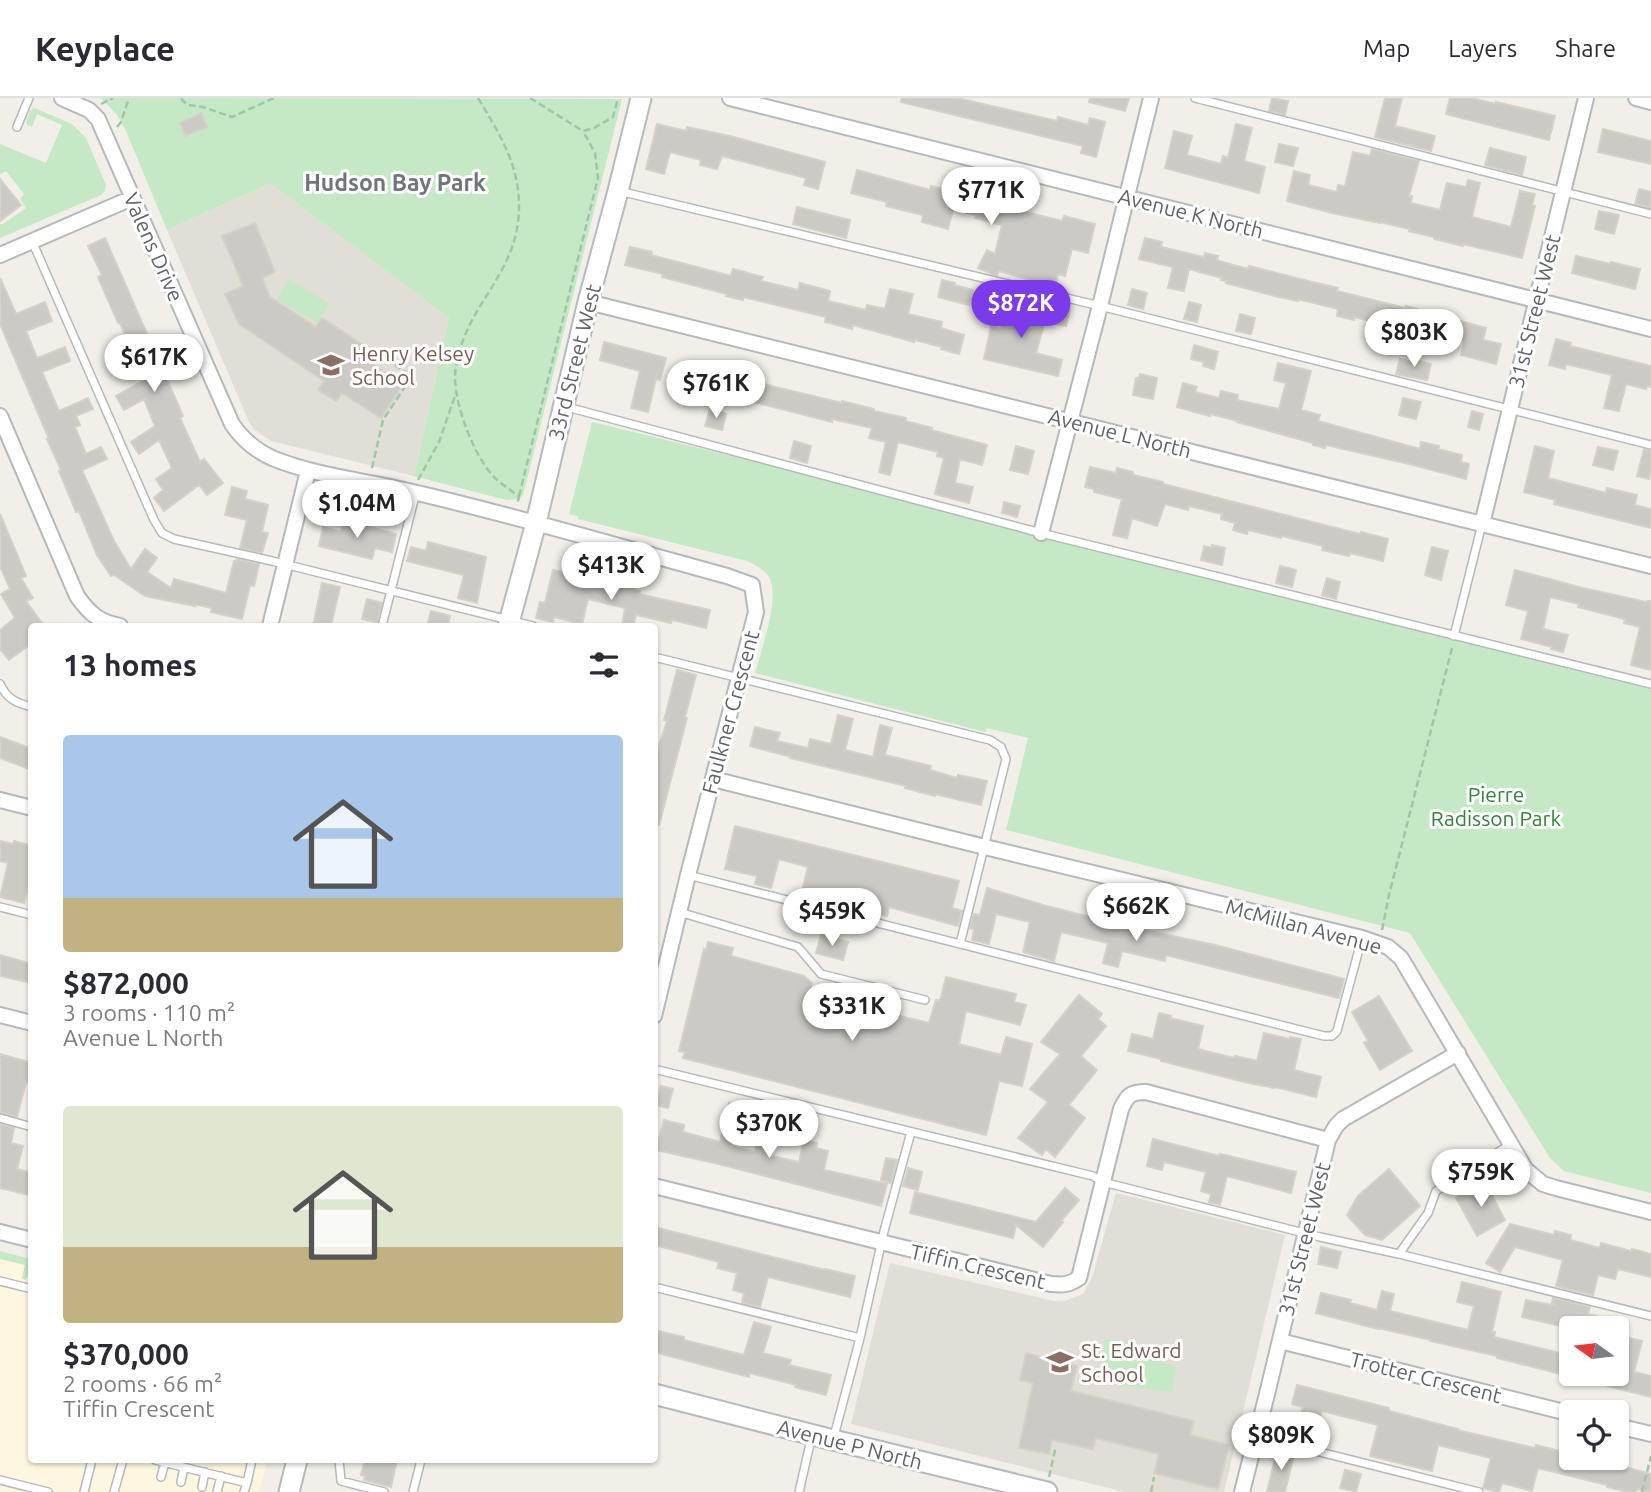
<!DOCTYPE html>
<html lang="en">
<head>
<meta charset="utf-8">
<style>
  :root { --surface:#fff; --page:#f2f2f3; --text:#2b2b33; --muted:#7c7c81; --line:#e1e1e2; --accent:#7c3aed }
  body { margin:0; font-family:Ubuntu,sans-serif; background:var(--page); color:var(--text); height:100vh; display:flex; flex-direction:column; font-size:26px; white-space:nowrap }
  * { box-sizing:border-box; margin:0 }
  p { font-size:23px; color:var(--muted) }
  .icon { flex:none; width:38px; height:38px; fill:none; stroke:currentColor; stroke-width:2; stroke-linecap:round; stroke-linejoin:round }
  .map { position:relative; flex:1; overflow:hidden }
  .panel { position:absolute; left:28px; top:525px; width:630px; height:840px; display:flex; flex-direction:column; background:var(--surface); border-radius:7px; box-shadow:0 2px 5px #0004 }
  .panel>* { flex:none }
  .needle { width:46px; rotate:284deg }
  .tools { position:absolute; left:1559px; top:1218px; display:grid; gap:14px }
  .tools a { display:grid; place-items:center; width:70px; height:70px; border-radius:7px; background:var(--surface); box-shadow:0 2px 5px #0004; font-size:35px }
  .price { position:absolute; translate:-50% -60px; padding:0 16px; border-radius:24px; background:#fff; color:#222; font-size:23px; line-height:46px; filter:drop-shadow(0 2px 4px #0008) }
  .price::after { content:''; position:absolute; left:50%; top:42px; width:21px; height:16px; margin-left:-10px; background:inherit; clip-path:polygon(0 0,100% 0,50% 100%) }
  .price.on { background:var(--accent); color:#fff }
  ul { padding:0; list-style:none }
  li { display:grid; align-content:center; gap:14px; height:371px; padding:0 35px }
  li span { display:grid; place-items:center; height:217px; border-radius:7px; color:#555 }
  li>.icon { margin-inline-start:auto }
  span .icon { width:126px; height:126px; fill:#fffc; stroke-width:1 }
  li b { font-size:30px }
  h2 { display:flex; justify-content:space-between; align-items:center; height:84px; padding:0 35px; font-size:30px }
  header { display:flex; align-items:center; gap:42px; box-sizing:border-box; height:98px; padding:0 35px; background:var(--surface); border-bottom:2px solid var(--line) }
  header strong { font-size:33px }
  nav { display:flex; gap:38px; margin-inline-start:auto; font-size:24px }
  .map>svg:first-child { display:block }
</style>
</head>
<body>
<header>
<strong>Keyplace</strong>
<nav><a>Map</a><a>Layers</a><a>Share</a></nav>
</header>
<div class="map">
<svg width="1651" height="1394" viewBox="0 0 1651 1394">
  <rect width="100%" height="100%" fill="#f1efe8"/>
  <path fill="#fef7e0" d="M0 1155 31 1163 32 1362H267L259 1394H0Z"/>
  <path fill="#e1ded6" d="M270 85 449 220 414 378 271 343 254 331 249 324 167 132Z
    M1116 1095 1285 1137 1224 1394H1125L851 1326 890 1165 1054 1203H1064L1083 1196 1092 1180Z"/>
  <path fill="#c5e8c5" d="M101 0 622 1 523 397 519 401 506 402 414 378 449 220 270 85 167 132 126 33 117 17Z
    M34 10 72 26 86 40 106 87 105 93 101 97 0 140V126H3L26 110 20 101 24 96 6 73 0 76V46L46 65 62 27 37 16 32 29 27 27 26 24 30 13Z
    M289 181 329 206 317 225 277 201Z
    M592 324 1451 532 1450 539 1651 590V1095L1564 1073 1550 1060 1410 835 1006 732 1028 640 987 630 985 634 755 575C761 553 781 499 769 479 764 471 755 467 747 463L578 421V418L569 416Z
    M0 1153 30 1161C33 1167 30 1177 25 1182L22 1180 25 1167 0 1161Z
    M1105 1242 1127 1243 1145 1258 1176 1269 1172 1294 1102 1285Z"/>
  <path fill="#cccac5" stroke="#d6d1c6" stroke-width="2" d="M902 0H957L1057 23 1058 19 1088 27 1090 20 1105 24 1096 59 1081 55 1083 48 901 4Z
    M1090 0H1129L1125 13 1089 4Z
    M1272 0 1288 3 1285 17 1269 13Z
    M1385 0H1402L1395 28 1435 38 1431 53 1375 39Z
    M1450 0H1471L1496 6V4L1555 18 1549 42 1446 16Z
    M201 15 207 29 185 38 180 25Z
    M657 26 686 33 687 29 730 38 825 64 818 91 804 87 806 80 722 58 717 71 700 67 701 62 670 54 664 76 646 71Z
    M1236 26 1252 30 1244 63 1265 69 1259 95 1165 70 1174 33 1192 38 1187 57 1221 66 1223 58 1228 60Z
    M1603 31 1651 43V66L1598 54Z
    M1279 46 1298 50 1293 68 1275 64Z
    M1490 50 1526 59 1522 77 1485 67Z
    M1372 51 1419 63 1409 98H1412L1411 105 1440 112 1447 85 1466 89 1468 82 1480 85 1472 119 1511 129 1520 93 1535 96 1532 107 1535 108 1522 160 1463 146V148L1434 141V139L1409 133 1410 131 1380 124V125L1332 115 1287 103 1294 73 1310 77 1308 87 1337 94 1338 87 1345 88 1353 54 1370 58Z
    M857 72 930 92 931 88 996 104 1014 109V111L1062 123 1064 118 1095 126 1088 155 1072 151 1065 178 1058 176 1055 189 999 173 997 177 992 176 978 170 987 152 995 156 1002 127 975 120 976 117 953 112 948 131 922 124 923 117 886 108 887 104 851 95Z
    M0 81 21 107 0 123Z
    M1639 91 1651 94V110L1635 106Z
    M797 109 850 122 846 140 793 126Z
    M1599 113 1619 117 1614 136 1595 131Z
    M255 125 275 174 262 180 270 199 316 229 322 220 369 251 363 260 403 286 381 320 342 295 336 303 318 292 324 283 239 226 225 196 243 188 222 138Z
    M105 140 183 318 180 320 200 364 204 361 223 385 207 397 199 387 164 413 154 400 163 392 156 381 172 370 159 342 139 356 131 344 155 328 144 301 124 312 116 298 145 282 120 225H118L98 179 102 177 88 148Z
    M1145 140 1162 144 1161 149 1204 159 1205 155 1218 158 1217 162 1222 164 1248 171 1249 168 1308 183 1338 190 1337 193 1405 210 1406 208 1486 230 1483 242 1501 246 1496 266 1461 257 1464 243 1417 231 1415 238 1399 234 1400 231 1354 219V222L1337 218 1338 211 1298 201V203L1279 199 1226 185 1227 183 1221 182 1222 180 1189 171 1184 193 1168 190 1173 169 1139 161Z
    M630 149 652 154 651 157 731 178 733 171 763 179 761 183 798 192 800 185 830 193 828 203 866 212 867 207 885 211 890 191 913 196 908 216 942 224 941 230 964 237 959 256 941 251 942 249 915 242 914 244 853 227 852 231 825 224 826 219 743 199V202L726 198 727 196 662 179 663 176 625 167Z
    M1576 158 1611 166V164L1640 171 1635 191 1572 175Z
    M0 180 16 216 45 204 52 223 26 233 37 260 65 249 70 263 42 274 59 313 88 300 93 311 76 318 80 327 75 329 86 356 101 349 107 361 82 372 114 443 131 471 145 451 157 460 147 474 171 490 174 481 226 495 234 463 236 464 237 461 259 466 254 488 250 487 242 521 211 514 212 510 194 506 195 508 145 498 114 477 111 478 97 457 79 413 76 414 59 373 61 372 47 341H49L0 226Z
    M942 182 955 185 954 187 973 192 969 207 938 199Z
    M1132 191 1147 195 1143 211 1128 207Z
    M1009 201 1021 204 1020 206 1048 212 1036 255 1062 262 1058 278 984 261 991 228 1001 231Z
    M1189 204 1201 207 1197 224 1184 221Z
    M1051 207 1070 212 1066 228 1047 224Z
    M1240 216 1255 220 1251 236 1236 233Z
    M1556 241 1571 245 1570 248 1651 268V289L1647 288 1646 291 1626 286 1619 313 1604 310 1612 277 1566 266 1565 271 1549 267Z
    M604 244 666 260 660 282 656 281 648 314 631 310 640 273 600 262Z
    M1194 247 1218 254 1214 271 1203 268 1204 264 1191 261Z
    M1400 261 1418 265 1419 263 1431 266 1427 282 1396 276Z
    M690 265 713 270 706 298 683 293Z
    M1278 265 1311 273 1301 312 1320 317 1318 323 1420 351 1421 344 1439 348 1438 351 1462 357 1461 364 1469 366 1466 381 1409 366 1326 347 1325 350 1313 347V345L1237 324 1238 323 1211 316 1210 318 1177 309 1183 285 1197 289 1195 294 1219 300 1221 293 1238 297 1237 302 1279 311 1286 285 1274 282Z
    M1140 276 1157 280 1153 301 1133 297 1136 280H1139Z
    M742 281 842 305V303L874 311V313L906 320 905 323 932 330 931 332 987 347 982 367 960 361 955 385 973 389 969 405 935 396 944 360 937 358 938 354 898 344 890 377 879 374 886 344 869 340 872 330 832 321V324L737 300Z
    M1403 300 1421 304 1416 321 1399 317Z
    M710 311 726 316 722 332 705 328Z
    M1472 313 1483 316 1479 332 1468 329Z
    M794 343 811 348 807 365 790 360Z
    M1016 348 1034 353 1028 376 1010 372Z
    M1535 348 1554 353 1548 380 1606 395 1607 390 1637 397 1635 407 1651 411V430L1554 406 1555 402 1524 394Z
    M1598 349 1618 353 1613 372 1593 367Z
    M1644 351 1651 353V371L1649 381 1637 378Z
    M1090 369 1116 375 1117 370 1133 374V377L1163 384V386L1360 436 1361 434 1388 441 1383 463 1350 455 1349 458 1322 452 1323 448 1282 438 1281 440 1248 432 1247 436 1233 432 1235 425 1221 421 1222 416 1189 408 1188 412 1165 406 1157 428 1132 420 1127 440 1113 437 1122 401 1094 394V391L1085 389Z
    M232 389 247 393 245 401 268 407 262 434 268 435 262 455 240 450 247 422 225 417Z
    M1004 404 1020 408 1017 419 1002 415Z
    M0 416 26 478 21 480 33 500 26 503 44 528H32V545L9 562 0 551V532L15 520 1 496 10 491 0 468Z
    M343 422 396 436 392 454 375 450 372 461 319 448 323 429 341 434Z
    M428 444 486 459 477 505 458 500 464 477 407 463 411 449 426 453Z
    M1212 447 1225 450 1222 467 1201 462 1204 448 1212 450Z
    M1432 449 1448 453 1441 482 1425 477Z
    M1280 468 1296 472 1292 489 1276 485Z
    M553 472 608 484 640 493 639 496 710 512 706 530 672 522 671 525 636 517 633 528H622L625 510 588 501 582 526 554 519 553 524 536 520 540 504 545 505Z
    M1515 472 1583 490 1646 504 1647 503H1651V572L1631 567 1640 529 1624 525 1625 521 1578 509 1579 506 1550 499 1543 531 1568 537 1563 554 1551 551 1552 549 1521 541 1528 513 1506 507Z
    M1327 480 1340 484 1336 501 1322 497Z
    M322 485 340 489 331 528H313Z
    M367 501 382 505 377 524 362 521Z
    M431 513 450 518 448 528H427Z
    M677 572 696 577 685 619 687 620 659 727H654V663L667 623 664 622Z
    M838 617 853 621 845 652 873 659 880 627 892 630 885 657 931 668 930 672 957 680 958 677 987 683 981 707 935 696V698L905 690 906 688 790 660 791 659 750 648 755 629 780 635 777 643 808 650 810 641 831 646Z
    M0 639 32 651V672L0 660Z
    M735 728 959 783 952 810 962 813 958 828 889 809 887 818 801 797 808 769 779 761 771 790 755 786 757 778 725 771Z
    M0 743 13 746 14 743 32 748V774L24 805 0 799 8 765 0 763Z
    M987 790 1043 807 1130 829 1215 847 1344 881 1339 900 1166 857 1165 863 1122 853 1118 869 1103 865 1108 845 1061 834 1054 863 1023 854 1030 824 996 816 989 846 972 842 974 832 970 830 974 816 980 817Z
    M821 837 848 844 843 862 816 855Z
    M708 844 733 850 731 858 804 878 812 885 807 902 847 912 846 918 868 924 870 918 898 924 900 918 929 925 936 902 940 903 946 879 1016 896 1014 904 1026 907 1020 927 966 913 959 946 1001 957 1006 939 1032 946 1022 988 999 983 986 1037 683 960 685 954 679 953 704 851 706 852Z
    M0 857 32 866V885L0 878Z
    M1079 897 1102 916 1098 921 1106 928 1081 958 1097 972 1069 1007 1085 1020 1055 1059 1046 1051 1042 1057 1018 1040 1048 1004 1030 991 1060 956 1041 944Z
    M1379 898 1412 953 1380 972 1364 945 1368 943 1352 914Z
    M1159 915 1171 918 1170 920 1203 928 1198 951 1234 960 1235 958 1257 963 1264 935 1289 941 1290 939 1301 941 1294 972 1321 979 1316 999 1275 989 1274 990 1249 985 1161 963V961L1128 953 1132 936 1153 941Z
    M0 956 32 965V985L26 984 17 1019 0 1014Z
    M661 988 673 991 668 1010 656 1007Z
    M729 1005 740 1008 731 1048 755 1054 761 1026 778 1031 771 1058 799 1064 804 1042 817 1045 816 1050 828 1053 824 1072 887 1086 881 1108 719 1066 656 1052 664 1022 684 1027 683 1034 720 1044Z
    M0 1026 14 1030 11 1045 23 1048 17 1071 32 1075V1098L0 1090Z
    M1153 1041 1219 1058 1220 1056 1296 1074 1291 1095 1227 1078 1220 1107 1209 1104 1211 1096 1201 1093 1206 1074 1164 1064 1162 1072 1147 1068Z
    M886 1060 897 1062 891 1085 881 1082Z
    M908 1070 922 1074 918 1092 903 1088Z
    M1389 1071 1420 1108 1382 1142 1365 1137 1347 1117 1358 1098Z
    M1485 1084 1505 1122 1477 1138 1456 1100Z
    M1065 1090 1079 1102 1061 1123 1063 1124 1043 1149 1016 1127 1013 1140 910 1115 915 1094 1036 1124Z
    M1510 1126 1554 1137 1555 1133 1571 1137 1570 1142 1600 1150 1601 1145 1631 1153 1632 1151 1651 1156V1179L1618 1171 1615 1181 1598 1177 1593 1197 1556 1188 1563 1162 1515 1149 1500 1174 1486 1165Z
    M654 1129 825 1172V1171L855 1178 850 1199 768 1179 760 1209 742 1205 744 1195 733 1192 737 1175 717 1170 719 1164 654 1147Z
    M1321 1149 1341 1154 1337 1170 1318 1166Z
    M1462 1184 1501 1194 1492 1234H1495L1494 1239 1572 1258V1279L1497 1260V1258L1430 1243 1431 1242 1378 1230V1231L1316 1215 1321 1195 1351 1202 1350 1205 1377 1212 1382 1193 1394 1196 1390 1213 1468 1232 1474 1208 1457 1204Z
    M1553 1200 1590 1209 1588 1216 1597 1218 1593 1230H1569L1522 1219 1526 1202 1557 1208 1552 1205Z
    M754 1224 771 1229 763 1255 791 1262 789 1267 831 1277 826 1297 795 1289 796 1287 749 1275V1279L654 1254 658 1233 684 1239V1242L744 1257Z
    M1621 1238 1642 1243 1634 1274 1651 1278V1299L1575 1280V1276H1617V1256Z
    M1026 1255 1077 1268 1071 1293 1194 1323 1190 1337 1229 1347 1218 1391 1154 1375 1159 1356 1096 1340 1093 1351 1052 1342 1049 1356 1019 1350 1033 1285 1020 1282Z
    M1297 1287 1389 1310V1313L1458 1331 1457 1332 1535 1350 1536 1347 1572 1356V1360H1596L1603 1362V1363L1651 1376V1394L1637 1391 1636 1394H1627L1607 1389V1387L1538 1370 1532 1393 1502 1385 1499 1394H1497L1483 1390 1491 1360 1438 1347 1432 1373 1370 1358 1378 1327 1322 1313 1313 1345 1295 1340 1303 1309 1292 1306Z
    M1277 1352 1294 1356 1285 1394H1267Z
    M365 1362H397L391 1389 364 1382 365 1378 361 1377Z
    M1345 1372 1361 1376 1356 1394 1340 1390Z"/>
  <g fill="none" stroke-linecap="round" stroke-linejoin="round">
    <g stroke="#b5b8bc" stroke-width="10">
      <path id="service" d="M1195 0 1651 116
        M17 29 29 0
        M619 93 1100 208 1651 347
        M32 143 154 422 162 435 174 441 272 463 533 528
        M567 309 1041 435 1651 586
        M382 528 416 394
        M1454 538 1482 426
        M654 559 990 642 1001 649 1006 661 960 846
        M0 586C7 601 16 605 32 609
        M688 777 1324 938H1332L1337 933 1362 840
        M0 809 32 817
        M679 814 798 849 821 876 925 902
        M654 971 1093 1078 1103 1084 1320 1139 1399 1156 1651 1218
        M0 1020 32 1029
        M1399 1156 1428 1115 1436 1093 1511 1046
        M0 1183 32 1191
        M654 1189 860 1240
        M1256 1338 1479 1394
        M833 1342 860 1240 884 1133 911 1034
        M155 1362 247 1385 244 1394
        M339 1362 341 1383 384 1394
        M161 1379 165 1364
        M0 1382 48 1394
        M181 1384 184 1369
        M247 1385 252 1362
        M202 1389 205 1374
        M84 1394 92 1362
        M114 1394 123 1362
        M217 1394 221 1378
        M413 1394 421 1362
        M799 1394 812 1337"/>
    </g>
    <g stroke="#b5b8bc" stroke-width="18">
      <path id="minor" d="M62 0 89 12 98 21 232 326C242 341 255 352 272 360 319 379 369 383 417 395 521 419 624 450 727 478L752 487 756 514 688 777 654 918
        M730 0 1651 231
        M1636 0 1651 4
        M0 157 132 100
        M588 204 1651 468
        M0 318 77 498C89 515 99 524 120 528
        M1482 426 1586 0
        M1041 435 1100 208 1151 0
        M270 528 308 373
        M713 681 985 749 1362 840 1388 849 1401 860 1526 1072 1543 1086 1556 1090 1651 1114
        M0 702 32 710
        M0 917 32 925
        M654 1088 1051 1186C1063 1187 1069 1187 1079 1180L1121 1011C1127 998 1130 994 1146 994L1328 1042
        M0 1134 32 1142
        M1280 1243 1572 1316
        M1617 1328 1651 1336
        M1242 1394 1267 1296 1328 1042 1336 1028 1343 1021 1458 955"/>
    </g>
    <g stroke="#b6babf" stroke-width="23">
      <path id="secondary" d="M508 528 536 425 588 204 618 93 641 0
        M654 1296 833 1342 1047 1394
        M289 1394 297 1362"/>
    </g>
    <path stroke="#9cc7a9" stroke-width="2.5" stroke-dasharray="7 3.5" stroke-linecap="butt" d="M182 0V2L188 7 203 9 232 19 274 0
      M478 0C502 40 524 74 518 124 514 159 493 186 476 215 465 234 455 259 455 281 456 310 474 358 494 379 501 386 511 392 519 399L517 407
      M530 0 583 33 594 30 613 19 618 0
      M101 6 113 0
      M117 29 121 24 129 0
      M372 370 383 322 412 278 376 255
      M418 382 439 344 456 295
      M519 398 598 80 595 55 583 33
      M1382 832 1389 797 1452 550
      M1049 1379 1056 1348
      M1151 1394 1154 1379
      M1642 1394 1651 1358"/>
    <use href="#service" stroke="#fff" stroke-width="7"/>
    <use href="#minor" stroke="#fff" stroke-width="14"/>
    <use href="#secondary" stroke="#fff" stroke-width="19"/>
  </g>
  <defs>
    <g id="school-bare" transform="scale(2.1)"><path d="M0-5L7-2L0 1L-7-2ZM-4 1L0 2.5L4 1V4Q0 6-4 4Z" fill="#8d6e63" stroke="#fff" stroke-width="2.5" paint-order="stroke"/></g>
  </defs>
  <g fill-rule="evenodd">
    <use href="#school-bare" x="331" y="267"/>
    <use href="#school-bare" x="1060" y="1264"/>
  </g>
  <g text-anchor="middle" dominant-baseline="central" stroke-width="6" stroke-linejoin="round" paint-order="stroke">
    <g font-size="21" fill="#5f6368" stroke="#fff">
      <text transform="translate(1191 115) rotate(14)">Avenue K North</text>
      <text transform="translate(154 149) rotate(66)">Valens Drive</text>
      <text transform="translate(1534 213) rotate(-76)">31st Street West</text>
      <text transform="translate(574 264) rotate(-76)">33rd Street West</text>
      <text transform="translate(1120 335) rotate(14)">Avenue L North</text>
      <text transform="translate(730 614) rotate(-75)">Faulkner Crescent</text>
      <text transform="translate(1304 828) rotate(15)">McMillan Avenue</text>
      <text transform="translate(1304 1141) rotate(-76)">31st Street West</text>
      <text transform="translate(978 1168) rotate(13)">Tiffin Crescent</text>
      <text transform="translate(1426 1279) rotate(14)">Trotter Crescent</text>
      <text transform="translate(850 1346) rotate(14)">Avenue P North</text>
    </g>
    <g font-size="21" fill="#785e54" stroke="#fff" text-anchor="start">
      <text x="352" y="255">Henry Kelsey<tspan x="352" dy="24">School</tspan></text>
      <text x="1081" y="1252">St. Edward<tspan x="1081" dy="24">School</tspan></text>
    </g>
    <g font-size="21" fill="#348238" stroke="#fff">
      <text x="1496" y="696">Pierre<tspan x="1496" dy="24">Radisson Park</tspan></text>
    </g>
    <g font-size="23" font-weight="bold" fill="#70757a" stroke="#fff">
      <text x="395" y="84">Hudson Bay Park</text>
    </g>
  </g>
</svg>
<div class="tools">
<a><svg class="needle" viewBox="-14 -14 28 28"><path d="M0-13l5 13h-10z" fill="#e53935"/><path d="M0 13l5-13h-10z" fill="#7c7c81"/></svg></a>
<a><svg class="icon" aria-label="locate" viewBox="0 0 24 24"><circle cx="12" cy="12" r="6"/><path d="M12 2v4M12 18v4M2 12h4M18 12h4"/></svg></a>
</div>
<b class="price" style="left:991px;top:129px">$771K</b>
<b class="price on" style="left:1021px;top:242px">$872K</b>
<b class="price" style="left:1414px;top:271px">$803K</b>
<b class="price" style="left:154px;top:296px">$617K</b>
<b class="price" style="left:716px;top:322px">$761K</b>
<b class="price" style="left:357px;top:442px">$1.04M</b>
<b class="price" style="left:611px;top:504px">$413K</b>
<b class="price" style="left:1136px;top:845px">$662K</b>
<b class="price" style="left:832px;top:850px">$459K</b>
<b class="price" style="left:852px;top:945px">$331K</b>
<b class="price" style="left:769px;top:1062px">$370K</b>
<b class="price" style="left:1481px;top:1111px">$759K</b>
<b class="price" style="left:1281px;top:1374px">$809K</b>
<section class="panel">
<h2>13 homes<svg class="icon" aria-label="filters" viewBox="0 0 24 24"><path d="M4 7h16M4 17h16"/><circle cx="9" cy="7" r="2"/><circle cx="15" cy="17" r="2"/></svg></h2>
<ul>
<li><span style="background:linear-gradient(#a9c7e8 75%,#c2b280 0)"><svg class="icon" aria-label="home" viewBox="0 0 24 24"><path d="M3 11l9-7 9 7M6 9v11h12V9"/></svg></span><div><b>$872,000</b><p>3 rooms · 110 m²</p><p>Avenue L North</p></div></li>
<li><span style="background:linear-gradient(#dfe7d0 65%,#c2b280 0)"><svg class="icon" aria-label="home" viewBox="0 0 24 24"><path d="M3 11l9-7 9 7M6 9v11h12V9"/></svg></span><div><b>$370,000</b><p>2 rooms · 66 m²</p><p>Tiffin Crescent</p></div></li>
</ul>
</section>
</div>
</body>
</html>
